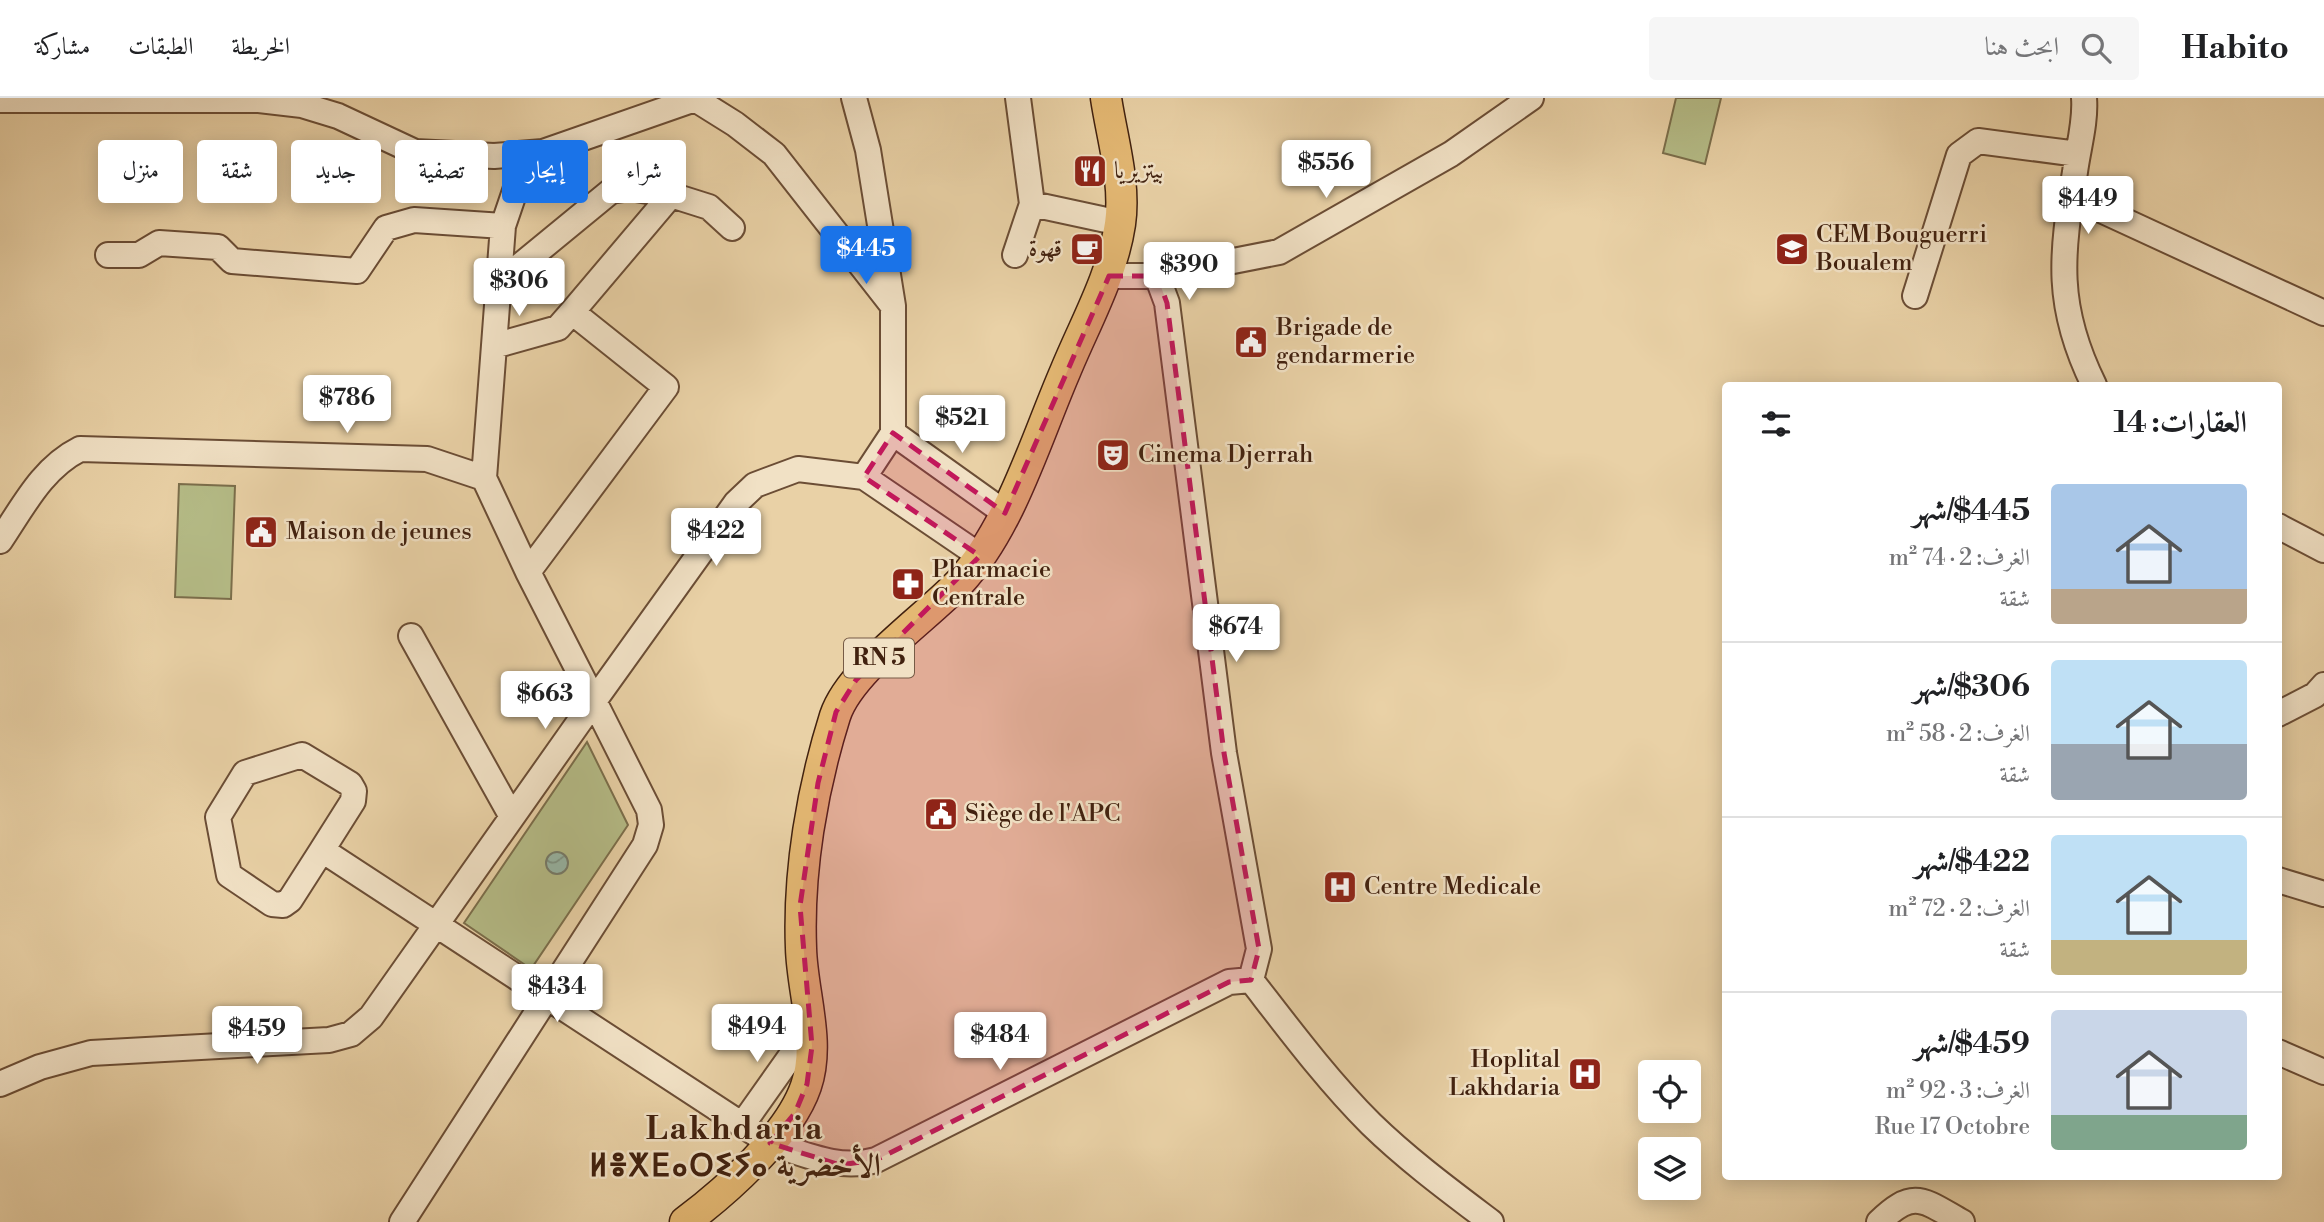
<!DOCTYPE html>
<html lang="ar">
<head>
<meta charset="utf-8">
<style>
  :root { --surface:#fff; --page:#f6f6f6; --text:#202124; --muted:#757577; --line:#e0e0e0; --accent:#1a73e8 }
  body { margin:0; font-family:"Libre Bodoni",Amiri,"Noto Sans Tifinagh",serif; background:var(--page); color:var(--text); direction:rtl; height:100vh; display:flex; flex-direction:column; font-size:26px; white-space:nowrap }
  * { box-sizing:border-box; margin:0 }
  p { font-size:23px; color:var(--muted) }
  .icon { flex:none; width:38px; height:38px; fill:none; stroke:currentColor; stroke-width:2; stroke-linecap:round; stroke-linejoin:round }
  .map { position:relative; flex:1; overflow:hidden; direction:ltr }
  .details { position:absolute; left:1722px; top:284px; width:560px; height:798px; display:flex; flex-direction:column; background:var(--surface); border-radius:7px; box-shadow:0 4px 18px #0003; direction:rtl }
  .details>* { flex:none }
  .top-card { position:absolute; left:21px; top:42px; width:665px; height:63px; direction:rtl; display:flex; gap:14px }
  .tools { position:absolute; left:1638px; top:962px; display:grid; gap:14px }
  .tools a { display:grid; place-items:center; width:63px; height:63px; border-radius:7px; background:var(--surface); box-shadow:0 4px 18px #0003; font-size:35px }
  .price { position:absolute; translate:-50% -60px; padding:0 16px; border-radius:7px; background:#fff; color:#222; font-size:23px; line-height:46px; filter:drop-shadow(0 2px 4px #0008) }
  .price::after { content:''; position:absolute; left:50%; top:42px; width:21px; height:16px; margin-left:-10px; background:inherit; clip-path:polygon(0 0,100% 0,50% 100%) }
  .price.selected { background:var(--accent); color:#fff }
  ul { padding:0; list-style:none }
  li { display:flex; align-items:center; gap:21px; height:175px; padding:0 35px }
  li+li { border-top:2px solid var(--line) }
  li span { display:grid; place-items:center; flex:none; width:196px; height:140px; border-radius:7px; color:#555 }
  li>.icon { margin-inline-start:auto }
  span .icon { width:84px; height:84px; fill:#fffc; stroke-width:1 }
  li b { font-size:30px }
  h2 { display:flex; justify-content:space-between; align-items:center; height:84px; padding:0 35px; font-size:30px }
  .tag { padding:0 24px; border-radius:7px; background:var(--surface); box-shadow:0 4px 18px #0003; font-size:24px; line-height:63px }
  .tag.selected { background:var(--accent); color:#fff }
  header { display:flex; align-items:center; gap:42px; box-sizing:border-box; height:98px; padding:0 35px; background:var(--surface); border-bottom:2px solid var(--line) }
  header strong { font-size:33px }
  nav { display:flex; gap:38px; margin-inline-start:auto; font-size:24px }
  .search { width:490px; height:63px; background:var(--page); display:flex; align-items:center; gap:18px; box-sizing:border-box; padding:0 24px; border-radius:7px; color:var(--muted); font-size:26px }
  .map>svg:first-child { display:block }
</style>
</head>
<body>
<header>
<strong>Habito</strong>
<div class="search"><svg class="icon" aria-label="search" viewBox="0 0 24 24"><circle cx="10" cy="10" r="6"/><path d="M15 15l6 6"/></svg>ابحث هنا</div>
<nav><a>الخريطة</a><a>الطبقات</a><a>مشاركة</a></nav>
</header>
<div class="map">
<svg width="2324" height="1124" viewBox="0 0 2324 1124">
  <defs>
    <pattern id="water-waves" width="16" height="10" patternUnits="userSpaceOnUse" patternTransform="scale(1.75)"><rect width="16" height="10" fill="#97b7a7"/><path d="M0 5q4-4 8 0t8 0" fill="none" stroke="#7d9486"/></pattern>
  </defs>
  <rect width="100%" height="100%" fill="#e9d1a6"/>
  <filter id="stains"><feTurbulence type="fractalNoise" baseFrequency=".00286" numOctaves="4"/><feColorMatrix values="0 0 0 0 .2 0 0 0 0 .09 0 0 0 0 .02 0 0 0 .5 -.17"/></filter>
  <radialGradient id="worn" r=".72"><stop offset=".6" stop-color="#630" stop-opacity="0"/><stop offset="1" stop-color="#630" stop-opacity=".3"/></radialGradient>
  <path fill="#b5bc87" stroke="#7b6e4b" stroke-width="2" d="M1676 0H1721L1705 66 1663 55Z
    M179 386 235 388 231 501 175 499Z
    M587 644 628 727 531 871 464 825Z"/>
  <path fill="url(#water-waves)" stroke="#757b6a" stroke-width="2" d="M546 765a11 11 0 1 1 22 0a11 11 0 1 1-22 0Z"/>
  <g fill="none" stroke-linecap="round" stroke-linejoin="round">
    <g stroke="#6b4d35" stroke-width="28">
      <path id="minor" d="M854 0 868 52 893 208V335L864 379
        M2084 0C2086 24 2078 51 2075 74 2061 158 2055 208 2094 287
        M0 2H259L302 7 338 18 415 54 494 58 543 54 695 1 735 26 774 56 893 208
        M2072 88 2099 111 2324 215
        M1032 106 1120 125
        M108 157H139L159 145 218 149 232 163 357 173 386 130 414 122 503 128
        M1015 157 1032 106 1018 0
        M1109 178H1157L1279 154 1451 56 1531 0
        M1157 178 1167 205 1224 655 1259 851 1251 882
        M499 185 611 93 630 90 671 97
        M1915 198 1959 57 1978 43 2078 56
        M494 248 558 230 572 214
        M893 335 1005 415
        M484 380 503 128 519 81 543 54
        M2278 428 2324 452
        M0 443C23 409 42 370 80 351L427 361 484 380 528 474 594 603 736 405 755 387 798 371 864 379 980 458
        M528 474 666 289 572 214 671 97 709 109 732 130
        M411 538 512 719
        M2278 616 2315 597 2324 587
        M322 752 290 802 283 807 272 806 229 777 218 719 245 675 302 657 350 686 354 693 353 703 322 752 770 1045C805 1056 839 1073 876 1062L1229 884 1251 882C1289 931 1327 982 1371 1026 1408 1062 1450 1093 1491 1124
        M2278 782 2324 796
        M2278 954 2324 974
        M0 986 40 969 91 955 329 942 351 936 371 919 594 603 649 712 651 727 645 747 402 1124
        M742 1027 810 931
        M1879 1124C1914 1090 1923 1102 1962 1124"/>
    </g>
    <g stroke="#41210f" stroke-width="33">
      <path id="major" d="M685 1124C726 1093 789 1038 806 988 821 944 802 894 801 850 798 773 812 691 835 618 850 572 926 520 960 484 1010 430 1036 341 1065 274 1085 225 1112 179 1120 126 1126 85 1112 40 1106 0"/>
    </g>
    <use href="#minor" stroke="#f1e1c5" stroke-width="24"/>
    <use href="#major" stroke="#e4b873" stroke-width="30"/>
  </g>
  <path fill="#c2185b" fill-opacity="0.2" stroke="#c2185b" stroke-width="5" stroke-dasharray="14 9" stroke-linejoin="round" d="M1109 178H1157L1167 205 1224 655 1259 851 1251 882 1229 884 876 1062 840 1067 770 1045 795 1015 807 986 812 948 800 808 818 685 836 614 856 582 980 458 864 379 893 335 1005 415Z"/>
  <defs>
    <g id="restaurant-square" transform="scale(1.75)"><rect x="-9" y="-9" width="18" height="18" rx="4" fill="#8f2418" stroke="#f1e1c5"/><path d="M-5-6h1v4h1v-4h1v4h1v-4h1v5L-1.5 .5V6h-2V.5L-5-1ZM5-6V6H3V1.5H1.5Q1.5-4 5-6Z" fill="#fff"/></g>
    <g id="cafe-square" transform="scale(1.75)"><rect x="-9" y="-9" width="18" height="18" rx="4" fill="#8f2418" stroke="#f1e1c5"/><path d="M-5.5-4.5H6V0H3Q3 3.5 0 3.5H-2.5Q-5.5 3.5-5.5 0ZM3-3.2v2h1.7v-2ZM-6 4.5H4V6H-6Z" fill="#fff"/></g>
    <g id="school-square" transform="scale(1.75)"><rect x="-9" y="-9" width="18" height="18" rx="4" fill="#8f2418" stroke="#f1e1c5"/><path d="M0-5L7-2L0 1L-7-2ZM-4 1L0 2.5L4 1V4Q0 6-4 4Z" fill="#fff"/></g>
    <g id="civic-square" transform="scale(1.75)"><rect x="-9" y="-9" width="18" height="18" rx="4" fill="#8f2418" stroke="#f1e1c5"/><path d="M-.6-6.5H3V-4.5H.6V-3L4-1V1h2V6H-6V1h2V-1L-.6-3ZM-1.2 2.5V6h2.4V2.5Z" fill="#fff"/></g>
    <g id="theatre-square" transform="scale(1.75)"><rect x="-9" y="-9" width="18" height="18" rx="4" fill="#8f2418" stroke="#f1e1c5"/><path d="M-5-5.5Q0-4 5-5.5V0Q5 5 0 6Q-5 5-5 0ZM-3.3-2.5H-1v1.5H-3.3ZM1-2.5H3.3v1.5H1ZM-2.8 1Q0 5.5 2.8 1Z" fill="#fff"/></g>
    <g id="pharmacy-square" transform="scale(1.75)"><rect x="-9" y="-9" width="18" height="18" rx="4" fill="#8f2418" stroke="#f1e1c5"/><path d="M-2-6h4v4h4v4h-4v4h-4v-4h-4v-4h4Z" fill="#fff"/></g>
    <g id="hospital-square" transform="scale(1.75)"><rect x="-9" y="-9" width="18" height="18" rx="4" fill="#8f2418" stroke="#f1e1c5"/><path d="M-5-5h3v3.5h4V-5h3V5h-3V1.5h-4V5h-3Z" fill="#fff"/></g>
  </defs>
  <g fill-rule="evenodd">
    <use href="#restaurant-square" x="1090" y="73"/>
    <use href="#cafe-square" x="1087" y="151"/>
    <use href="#school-square" x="1792" y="151"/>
    <use href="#civic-square" x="1251" y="244"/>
    <use href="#theatre-square" x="1113" y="357"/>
    <use href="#civic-square" x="261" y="434"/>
    <use href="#pharmacy-square" x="908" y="486"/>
    <use href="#civic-square" x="941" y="716"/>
    <use href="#hospital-square" x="1340" y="789"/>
    <use href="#hospital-square" x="1585" y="976"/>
  </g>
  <g text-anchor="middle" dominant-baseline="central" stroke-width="5" stroke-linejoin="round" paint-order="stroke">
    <rect fill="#f1e1c5" stroke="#765b46" stroke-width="2" x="844" y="540.5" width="70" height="39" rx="5"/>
    <g font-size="23" font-weight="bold" fill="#41210f">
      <text x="879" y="560">RN 5</text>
    </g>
    <g font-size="24" fill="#41210f" stroke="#f1e1c5" text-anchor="start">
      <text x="1114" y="73">بيتزيريا</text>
      <text x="1816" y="137">CEM Bouguerri<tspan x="1816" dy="28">Boualem</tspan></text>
      <text x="1062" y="151" text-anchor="end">قهوة</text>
      <text x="1276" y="230">Brigade de<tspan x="1276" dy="28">gendarmerie</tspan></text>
      <text x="1138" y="357">Cinema Djerrah</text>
      <text x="286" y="434">Maison de jeunes</text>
      <text x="932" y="472">Pharmacie<tspan x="932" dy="28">Centrale</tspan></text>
      <text x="965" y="716">Siège de l'APC</text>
      <text x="1364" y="789">Centre Medicale</text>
      <text x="1560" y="962" text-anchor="end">Hoplital<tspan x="1560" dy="28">Lakhdaria</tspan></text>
    </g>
    <g font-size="32" font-weight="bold" letter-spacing="2" fill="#41210f" stroke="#f1e1c5">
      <text x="735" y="1031">Lakhdaria<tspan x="735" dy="37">ⵍⴻⵅⴹⴰⵔⵉⵢⴰ الأخضرية</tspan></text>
    </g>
  </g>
  <rect width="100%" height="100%" filter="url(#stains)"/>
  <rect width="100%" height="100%" fill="url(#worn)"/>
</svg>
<div class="tools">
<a><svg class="icon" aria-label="locate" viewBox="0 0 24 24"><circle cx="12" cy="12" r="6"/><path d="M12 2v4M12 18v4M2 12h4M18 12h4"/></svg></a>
<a><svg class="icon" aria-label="layers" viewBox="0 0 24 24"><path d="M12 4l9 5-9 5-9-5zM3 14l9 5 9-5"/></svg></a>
</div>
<b class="price" style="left:1326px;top:102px">$556</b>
<b class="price" style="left:2088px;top:138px">$449</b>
<b class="price selected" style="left:866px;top:188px">$445</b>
<b class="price" style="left:1189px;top:204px">$390</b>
<b class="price" style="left:519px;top:220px">$306</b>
<b class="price" style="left:347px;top:337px">$786</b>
<b class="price" style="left:962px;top:357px">$521</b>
<b class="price" style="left:716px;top:470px">$422</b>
<b class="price" style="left:1236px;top:566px">$674</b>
<b class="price" style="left:545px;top:633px">$663</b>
<b class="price" style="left:557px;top:926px">$434</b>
<b class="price" style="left:757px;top:966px">$494</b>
<b class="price" style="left:257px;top:968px">$459</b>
<b class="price" style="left:1000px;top:974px">$484</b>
<div class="top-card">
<a class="tag">شراء</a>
<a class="tag selected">إيجار</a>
<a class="tag">تصفية</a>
<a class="tag">جديد</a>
<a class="tag">شقة</a>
<a class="tag">منزل</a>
</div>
<section class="details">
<h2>العقارات: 14<svg class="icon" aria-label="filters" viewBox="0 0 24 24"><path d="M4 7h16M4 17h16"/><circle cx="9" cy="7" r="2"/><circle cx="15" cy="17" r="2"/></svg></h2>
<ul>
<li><span style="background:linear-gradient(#a9c7e8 75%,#b9a48a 0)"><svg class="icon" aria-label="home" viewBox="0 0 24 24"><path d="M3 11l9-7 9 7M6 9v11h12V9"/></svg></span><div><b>$445/شهر</b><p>الغرف: 2 · 74 m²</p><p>شقة</p></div></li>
<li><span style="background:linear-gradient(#bfe0f5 60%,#9aa5b1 0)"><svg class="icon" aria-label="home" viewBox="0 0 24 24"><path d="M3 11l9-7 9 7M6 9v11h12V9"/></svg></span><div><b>$306/شهر</b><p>الغرف: 2 · 58 m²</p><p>شقة</p></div></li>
<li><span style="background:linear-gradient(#bfe0f5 75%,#c2b280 0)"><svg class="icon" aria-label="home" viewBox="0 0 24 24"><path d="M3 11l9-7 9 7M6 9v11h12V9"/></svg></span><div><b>$422/شهر</b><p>الغرف: 2 · 72 m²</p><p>شقة</p></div></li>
<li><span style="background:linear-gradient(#c9d6e8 75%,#7fa58c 0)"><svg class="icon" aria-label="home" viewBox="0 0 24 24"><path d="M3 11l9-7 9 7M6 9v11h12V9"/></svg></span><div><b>$459/شهر</b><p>الغرف: 3 · 92 m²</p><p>Rue 17 Octobre</p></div></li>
</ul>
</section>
</div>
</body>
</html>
